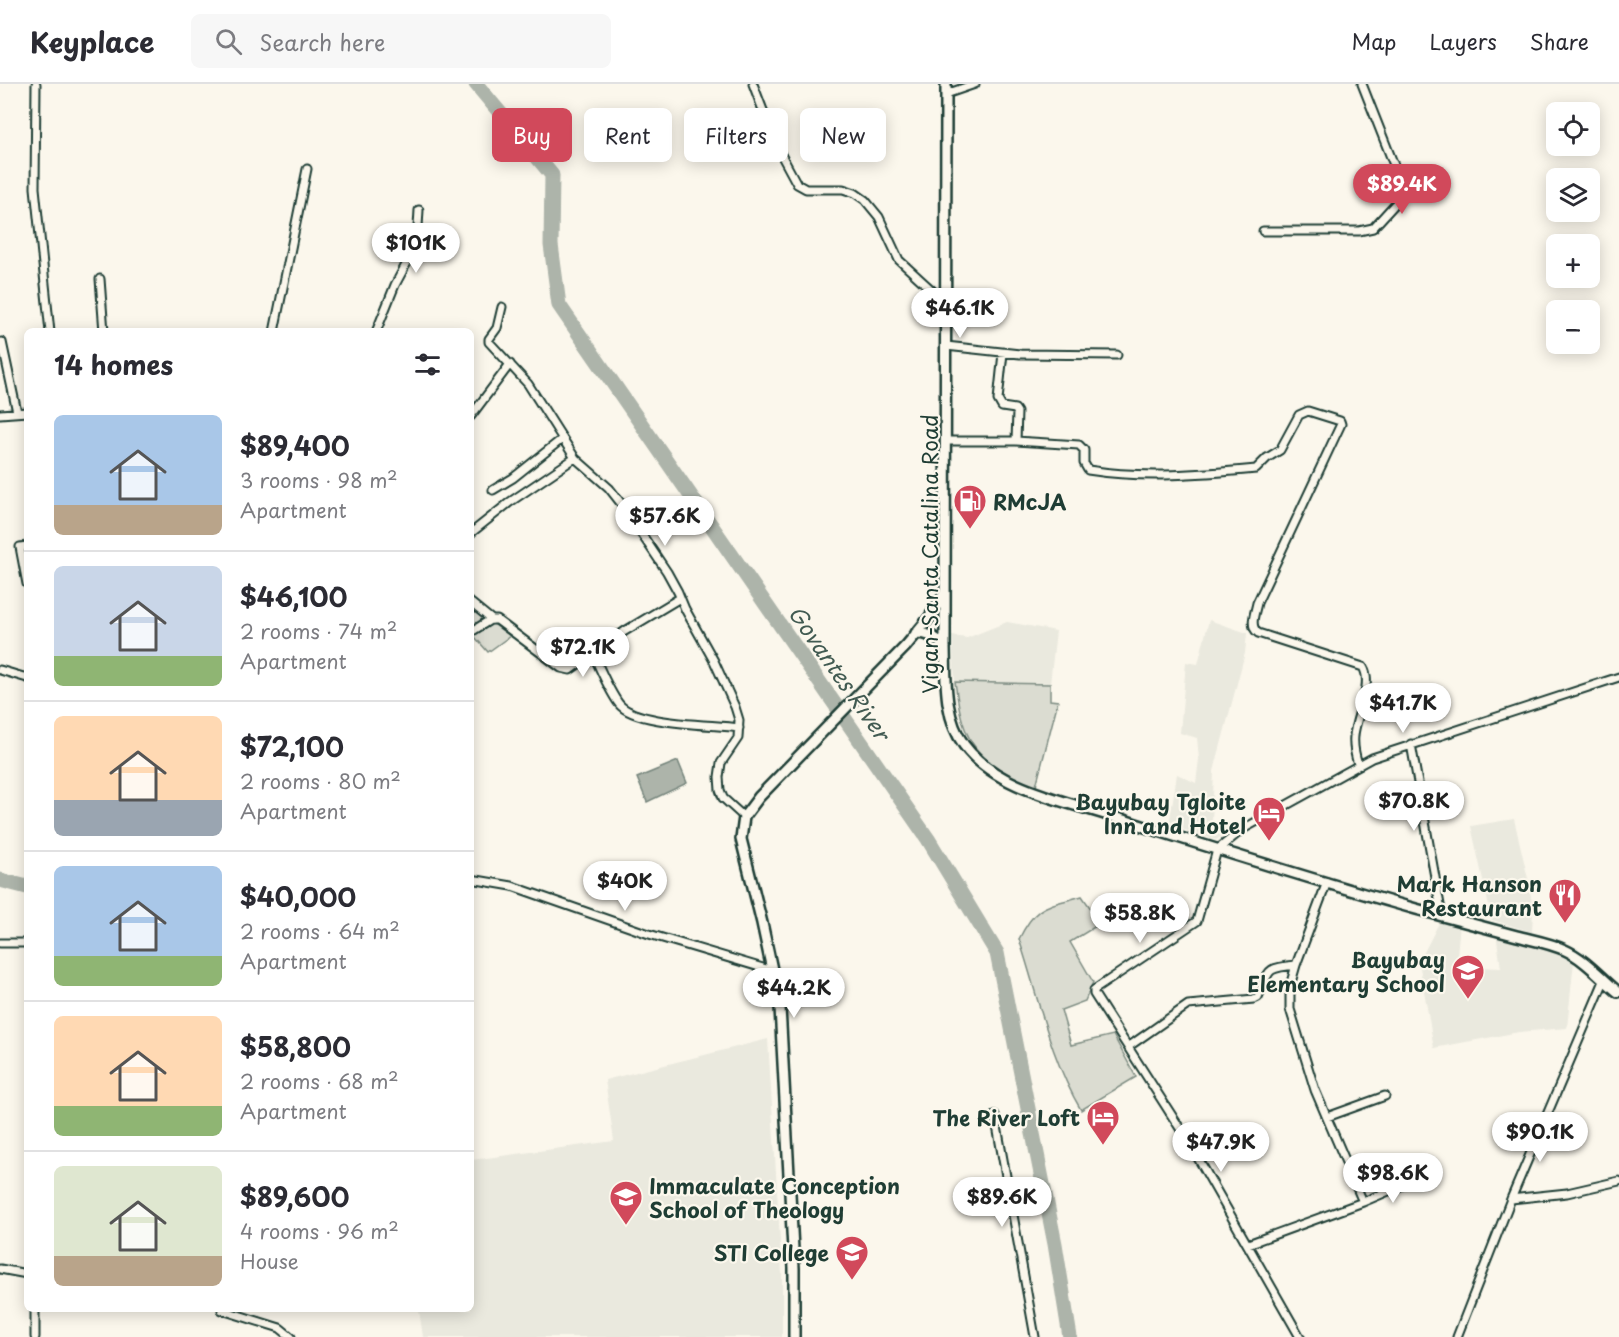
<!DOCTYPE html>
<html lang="en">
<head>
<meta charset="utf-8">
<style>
  :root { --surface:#fff; --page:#f7f7f7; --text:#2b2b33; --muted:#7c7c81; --line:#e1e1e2; --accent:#d1495b }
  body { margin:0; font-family:"Playpen Sans",sans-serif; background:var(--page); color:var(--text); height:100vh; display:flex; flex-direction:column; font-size:22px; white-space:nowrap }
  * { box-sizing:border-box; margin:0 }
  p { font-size:20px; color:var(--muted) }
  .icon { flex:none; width:33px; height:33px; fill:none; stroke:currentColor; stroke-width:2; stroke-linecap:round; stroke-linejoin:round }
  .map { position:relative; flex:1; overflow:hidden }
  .drawer { position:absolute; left:24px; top:244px; width:450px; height:984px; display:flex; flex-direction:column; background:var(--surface); border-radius:9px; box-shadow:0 3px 15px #0003 }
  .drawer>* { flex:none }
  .banner { position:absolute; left:492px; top:24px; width:570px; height:54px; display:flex; gap:12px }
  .controls { position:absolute; left:1546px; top:18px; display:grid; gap:12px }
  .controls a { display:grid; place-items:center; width:54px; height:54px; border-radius:9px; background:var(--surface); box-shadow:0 3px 15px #0003; font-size:30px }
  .price { position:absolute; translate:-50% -51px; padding:0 14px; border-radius:21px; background:#fff; color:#222; font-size:20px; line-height:39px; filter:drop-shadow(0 2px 3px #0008) }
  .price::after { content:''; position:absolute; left:50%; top:36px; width:18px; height:14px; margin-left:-9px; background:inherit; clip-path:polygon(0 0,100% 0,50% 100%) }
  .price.on { background:var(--accent); color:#fff }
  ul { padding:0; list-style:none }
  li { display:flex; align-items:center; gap:18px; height:150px; padding:0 30px }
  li+li { border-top:2px solid var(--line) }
  li span { display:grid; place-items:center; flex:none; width:168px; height:120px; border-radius:9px; color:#555 }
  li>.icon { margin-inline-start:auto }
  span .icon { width:72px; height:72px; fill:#fffc; stroke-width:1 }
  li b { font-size:26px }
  h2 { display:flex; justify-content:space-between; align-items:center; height:72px; padding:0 30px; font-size:26px }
  .tag { padding:0 21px; border-radius:9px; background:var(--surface); box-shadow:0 3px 15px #0003; font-size:21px; line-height:54px }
  .tag.on { background:var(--accent); color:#fff }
  header { display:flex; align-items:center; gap:36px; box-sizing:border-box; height:84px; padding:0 30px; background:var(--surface); border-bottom:2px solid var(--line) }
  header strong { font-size:28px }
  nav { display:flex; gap:33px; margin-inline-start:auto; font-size:21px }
  .search { width:420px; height:54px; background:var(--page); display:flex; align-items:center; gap:15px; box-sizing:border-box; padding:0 21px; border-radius:9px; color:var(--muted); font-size:22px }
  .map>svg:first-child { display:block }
</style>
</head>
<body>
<header>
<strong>Keyplace</strong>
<div class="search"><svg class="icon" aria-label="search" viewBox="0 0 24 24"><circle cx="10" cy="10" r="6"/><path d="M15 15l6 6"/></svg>Search here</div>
<nav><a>Map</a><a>Layers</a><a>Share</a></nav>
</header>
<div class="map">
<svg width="1619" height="1253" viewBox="0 0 1619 1253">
  <rect width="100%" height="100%" fill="#fbf7ec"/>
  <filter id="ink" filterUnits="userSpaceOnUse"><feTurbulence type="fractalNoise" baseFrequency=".0167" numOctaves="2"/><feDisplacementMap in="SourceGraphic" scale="12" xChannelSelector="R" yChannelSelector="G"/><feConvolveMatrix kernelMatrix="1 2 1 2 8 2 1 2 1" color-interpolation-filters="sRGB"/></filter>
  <g filter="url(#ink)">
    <path fill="#eae9de" d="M1209 536 1247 549 1245 569 1214 687 1212 738 1218 747 1227 749 1216 756 1169 741 1177 690 1196 699 1199 675 1197 654 1180 649 1186 578 1198 580Z
      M1007 538 1056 547 1050 600 955 598 952 552 967 554Z
      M1514 735 1529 799 1533 827 1532 848 1492 836 1471 742Z
      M1441 835 1460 839 1456 882 1501 884 1496 849 1547 864 1574 877 1567 944 1519 948 1434 964 1419 878Z
      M768 955 782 1190V1253H423L419 1226H471V1076L614 1057 605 996Z"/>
    <path fill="#dbdcd1" stroke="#7d8c82" stroke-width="1.5" d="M471 522 485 535 471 544Z
      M492 539 510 552 488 568 474 552 483 543Z
      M955 598 1050 600V616L1058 617 1036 702C1023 700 1012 695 1001 687 965 663 961 639 955 598Z
      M1082 812 1101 839 1070 858 1093 898 1085 917 1061 926 1071 961 1113 951 1136 993 1081 1026C1050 974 1038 912 1019 855 1037 819 1046 823 1082 812Z"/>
    <path fill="#adb4aa" stroke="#74847b" stroke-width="1.5" d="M678 677 687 699 647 718 637 694Z"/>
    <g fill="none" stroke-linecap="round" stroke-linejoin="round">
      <path stroke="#adb4aa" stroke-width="15" d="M476 0 552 91 551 161 559 221 928 755 997 869 1055 1160 1070 1253
        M0 796 27 803"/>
      <g stroke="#1f3d34" stroke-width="11">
        <path id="street" d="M36 0 35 104 50 248
          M753 0 777 63 797 100 806 105H843L855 109 865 116 879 133 899 176 946 219
          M946 10 975 0
          M1263 147H1359L1373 144 1405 109 1362 0
          M100 195 104 248
          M502 223 497 244 489 255V258L528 300 575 374 609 404 620 418 667 488 678 508 685 525 714 577 735 623 739 636 738 654 721 679 719 693 720 706 723 714 744 733
          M274 248 307 85
          M376 248 395 201 417 160 419 126
          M2 258 17 328
          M946 262 1020 270 1117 271
          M1003 269 998 316 1002 323 1015 325 1017 328 1016 357
          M0 330 27 328
          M471 332 510 280
          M946 357H1016L1079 361 1084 366V379L1088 386C1144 395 1201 390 1256 385L1267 374 1280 366 1299 331 1308 327 1340 337 1341 340 1257 519C1255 529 1249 542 1258 549L1363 583C1374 600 1355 633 1354 652 1353 662 1355 671 1358 680
          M493 406 513 394 562 355
          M471 449 510 418 575 374
          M27 462 20 463 27 500
          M471 519 492 536
          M471 548 490 536H497L561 584 570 586 625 547 680 514
          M593 570C601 586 608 605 619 620 636 641 711 640 739 644
          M0 586 27 594
          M1411 660 1442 832
          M471 795 512 802 649 850 773 887
          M0 859H27
          M1128 963 1188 921 1254 915 1258 913C1270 886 1264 884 1296 881
          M995 1031 1035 1253
          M1327 1033 1385 1012
          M1511 1115 1567 1109 1619 1097
          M1363 1118 1412 1097
          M1248 1160 1363 1118 1315 1006 1290 925V902L1296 881 1327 798
          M0 1185 27 1190
          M35 1226V1253
          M222 1226 280 1244 291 1253
          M1300 1253 1190 1060 1094 910V906L1197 837 1217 766 1243 745 1372 674 1619 593
          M1457 1253 1511 1115 1604 897"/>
      </g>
      <g stroke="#1f3d34" stroke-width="14">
        <path id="secondary" d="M946 0 945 564C946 596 944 634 964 661 997 706 1067 717 1117 734 1216 765 1316 797 1416 825 1450 834 1483 843 1517 852 1532 856 1550 859 1565 866 1585 875 1601 894 1618 908
          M916 549C929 549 938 554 945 564
          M794 1253V1184L780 923 762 839 741 755 744 733 759 713 906 562 929 534 944 510"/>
      </g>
      <use href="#street" stroke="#fbf7ec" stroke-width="7"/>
      <use href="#secondary" stroke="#fbf7ec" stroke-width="9"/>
    </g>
  </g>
  <defs>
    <g id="fuel-pin" transform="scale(1.725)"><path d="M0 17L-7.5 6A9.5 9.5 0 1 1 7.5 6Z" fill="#d1495b" stroke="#fbf7ec"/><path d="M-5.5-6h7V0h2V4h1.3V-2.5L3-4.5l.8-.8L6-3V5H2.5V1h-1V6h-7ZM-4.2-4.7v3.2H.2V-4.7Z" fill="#fff"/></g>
    <g id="hotel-pin" transform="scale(1.725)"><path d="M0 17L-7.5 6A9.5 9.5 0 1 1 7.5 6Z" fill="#d1495b" stroke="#fbf7ec"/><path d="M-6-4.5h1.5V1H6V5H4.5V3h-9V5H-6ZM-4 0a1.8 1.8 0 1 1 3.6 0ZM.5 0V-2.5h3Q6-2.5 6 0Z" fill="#fff"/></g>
    <g id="restaurant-pin" transform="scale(1.725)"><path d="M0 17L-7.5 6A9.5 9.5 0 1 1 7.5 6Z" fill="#d1495b" stroke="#fbf7ec"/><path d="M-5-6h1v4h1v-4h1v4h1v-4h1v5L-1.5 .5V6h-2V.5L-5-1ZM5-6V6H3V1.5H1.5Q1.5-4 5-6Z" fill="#fff"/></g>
    <g id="school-pin" transform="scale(1.725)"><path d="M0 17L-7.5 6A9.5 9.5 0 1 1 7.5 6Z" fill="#d1495b" stroke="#fbf7ec"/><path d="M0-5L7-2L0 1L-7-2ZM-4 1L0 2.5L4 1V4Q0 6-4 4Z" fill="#fff"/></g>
    <g id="university-pin" transform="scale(1.725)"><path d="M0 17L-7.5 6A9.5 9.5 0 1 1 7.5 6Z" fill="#d1495b" stroke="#fbf7ec"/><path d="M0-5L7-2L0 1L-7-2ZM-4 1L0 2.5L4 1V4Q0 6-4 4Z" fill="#fff"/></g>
  </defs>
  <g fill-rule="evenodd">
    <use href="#fuel-pin" x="970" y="417"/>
    <use href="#hotel-pin" x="1269" y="729"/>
    <use href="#restaurant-pin" x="1565" y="811"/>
    <use href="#school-pin" x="1468" y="887"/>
    <use href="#hotel-pin" x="1103" y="1033"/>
    <use href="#university-pin" x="626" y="1113"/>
    <use href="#university-pin" x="852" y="1168"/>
  </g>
  <g text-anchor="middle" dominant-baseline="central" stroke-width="4.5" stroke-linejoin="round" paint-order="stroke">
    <g font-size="21" font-weight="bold" fill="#1f3d34" stroke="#fbf7ec" text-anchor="end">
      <text x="993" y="417" text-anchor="start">RMcJA</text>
      <text x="1246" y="717">Bayubay Tgloite<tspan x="1246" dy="24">Inn and Hotel</tspan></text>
      <text x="1542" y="799">Mark Hanson<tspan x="1542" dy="24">Restaurant</tspan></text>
      <text x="1445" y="875">Bayubay<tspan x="1445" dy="24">Elementary School</tspan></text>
      <text x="1080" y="1033">The River Loft</text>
      <text x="649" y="1101" text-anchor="start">Immaculate Conception<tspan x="649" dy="24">School of Theology</tspan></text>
      <text x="829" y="1168">STI College</text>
    </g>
    <g font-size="21" fill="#1f3d34" stroke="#fbf7ec">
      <text transform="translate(929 470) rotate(-90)">Vigan-Santa Catalina Road</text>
    </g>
    <g font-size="22" font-style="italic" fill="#425b52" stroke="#fbf7ec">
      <text transform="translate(840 588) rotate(55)">Govantes River</text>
    </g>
  </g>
</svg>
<div class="controls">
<a><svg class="icon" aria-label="locate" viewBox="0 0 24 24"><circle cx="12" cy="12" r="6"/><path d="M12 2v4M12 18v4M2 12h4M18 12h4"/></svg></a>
<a><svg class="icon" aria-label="layers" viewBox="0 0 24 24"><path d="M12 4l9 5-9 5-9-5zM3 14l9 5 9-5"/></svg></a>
<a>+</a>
<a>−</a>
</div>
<b class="price on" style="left:1402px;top:131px">$89.4K</b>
<b class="price" style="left:416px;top:190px">$101K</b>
<b class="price" style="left:960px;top:255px">$46.1K</b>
<b class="price" style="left:665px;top:463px">$57.6K</b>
<b class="price" style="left:583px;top:594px">$72.1K</b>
<b class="price" style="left:1403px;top:650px">$41.7K</b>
<b class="price" style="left:1414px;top:748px">$70.8K</b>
<b class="price" style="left:625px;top:828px">$40K</b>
<b class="price" style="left:1140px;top:860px">$58.8K</b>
<b class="price" style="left:794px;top:935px">$44.2K</b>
<b class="price" style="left:1540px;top:1079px">$90.1K</b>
<b class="price" style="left:1221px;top:1089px">$47.9K</b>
<b class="price" style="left:1393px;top:1120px">$98.6K</b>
<b class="price" style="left:1002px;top:1144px">$89.6K</b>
<div class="banner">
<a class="tag on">Buy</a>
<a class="tag">Rent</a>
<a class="tag">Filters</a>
<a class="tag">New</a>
</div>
<section class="drawer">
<h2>14 homes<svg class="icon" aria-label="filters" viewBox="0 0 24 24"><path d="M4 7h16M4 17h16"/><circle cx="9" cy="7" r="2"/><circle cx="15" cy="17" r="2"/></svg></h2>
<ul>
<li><span style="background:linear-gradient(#a9c7e8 75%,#b9a48a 0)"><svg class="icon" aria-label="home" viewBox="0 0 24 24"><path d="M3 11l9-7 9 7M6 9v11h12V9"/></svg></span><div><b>$89,400</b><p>3 rooms · 98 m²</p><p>Apartment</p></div></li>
<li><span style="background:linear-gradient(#c9d6e8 75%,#8fb573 0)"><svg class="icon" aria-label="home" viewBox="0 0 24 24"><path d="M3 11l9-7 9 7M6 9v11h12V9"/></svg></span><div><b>$46,100</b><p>2 rooms · 74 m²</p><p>Apartment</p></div></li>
<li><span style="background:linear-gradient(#ffd9b3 70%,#9aa5b1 0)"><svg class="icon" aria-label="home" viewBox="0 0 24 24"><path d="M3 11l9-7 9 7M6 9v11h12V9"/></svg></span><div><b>$72,100</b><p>2 rooms · 80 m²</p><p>Apartment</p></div></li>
<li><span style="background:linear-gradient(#a9c7e8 75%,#8fb573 0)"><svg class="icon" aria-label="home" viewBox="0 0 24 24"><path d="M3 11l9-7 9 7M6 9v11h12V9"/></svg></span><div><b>$40,000</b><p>2 rooms · 64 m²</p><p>Apartment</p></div></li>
<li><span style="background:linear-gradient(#ffd9b3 75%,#8fb573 0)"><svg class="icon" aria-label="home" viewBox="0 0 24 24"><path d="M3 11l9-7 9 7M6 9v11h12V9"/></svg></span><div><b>$58,800</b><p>2 rooms · 68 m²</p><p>Apartment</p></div></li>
<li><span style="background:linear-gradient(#dfe7d0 75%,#b9a48a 0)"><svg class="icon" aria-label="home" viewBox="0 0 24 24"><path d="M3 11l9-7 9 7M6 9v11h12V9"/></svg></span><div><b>$89,600</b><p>4 rooms · 96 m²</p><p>House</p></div></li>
</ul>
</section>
</div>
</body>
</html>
